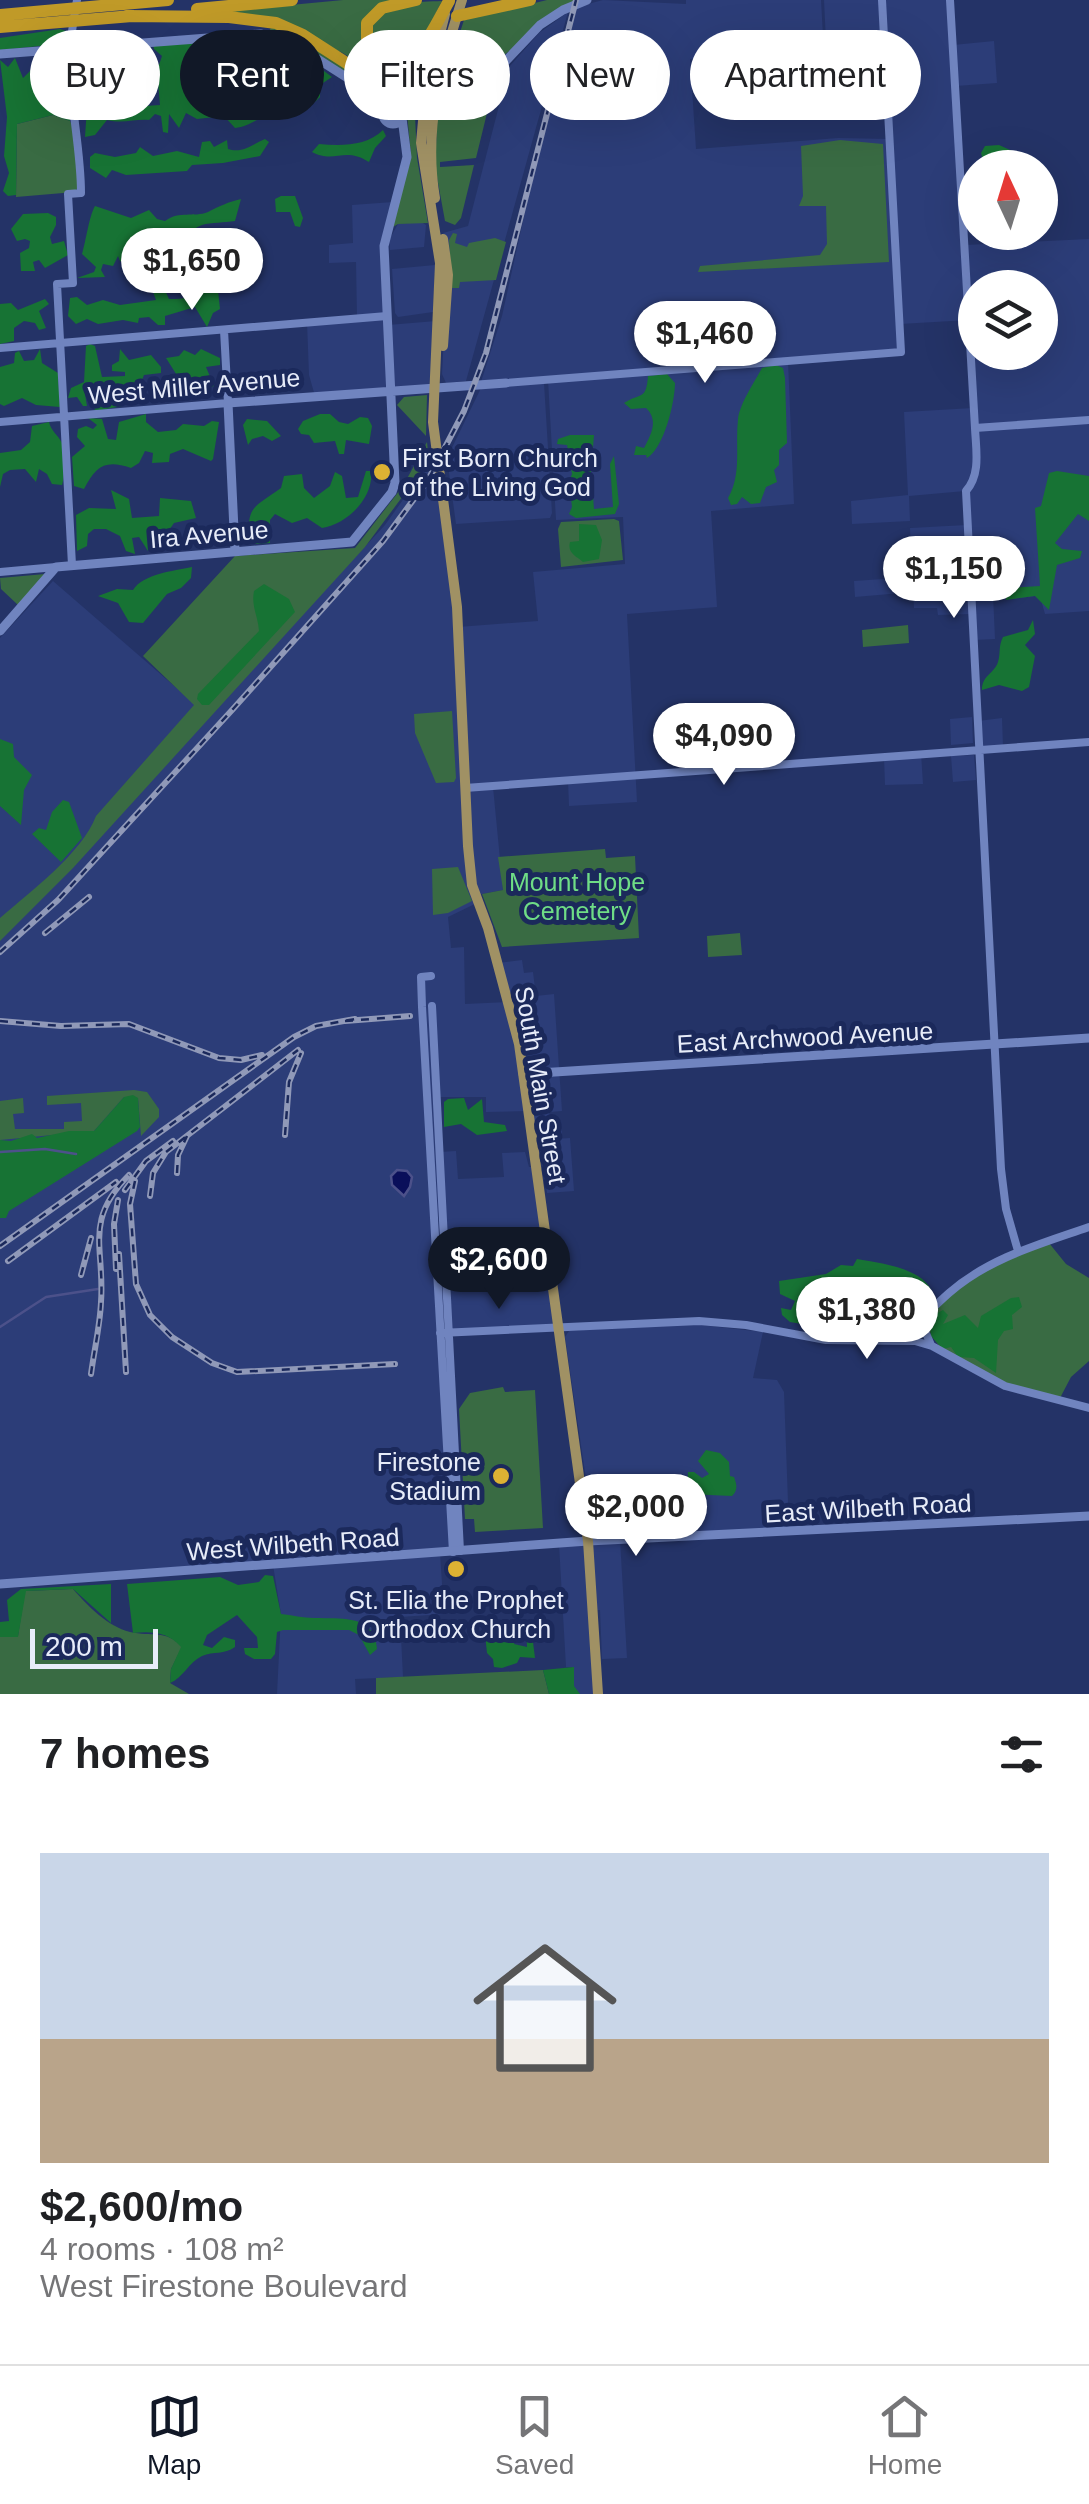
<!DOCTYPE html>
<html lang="en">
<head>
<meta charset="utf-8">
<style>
  :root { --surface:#fff; --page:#f6f6f6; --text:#202124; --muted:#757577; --line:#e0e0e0; --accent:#111827 }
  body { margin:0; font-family:Helvetica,sans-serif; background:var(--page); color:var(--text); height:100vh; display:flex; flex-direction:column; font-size:38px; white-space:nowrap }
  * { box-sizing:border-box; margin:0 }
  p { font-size:32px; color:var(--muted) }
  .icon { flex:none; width:55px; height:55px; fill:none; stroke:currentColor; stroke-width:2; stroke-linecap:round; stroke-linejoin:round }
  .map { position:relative; height:1694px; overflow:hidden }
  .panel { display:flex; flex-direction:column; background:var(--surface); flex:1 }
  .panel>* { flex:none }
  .top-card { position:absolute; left:30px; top:30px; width:1030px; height:90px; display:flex; gap:20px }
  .needle { width:65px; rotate:356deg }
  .tools { position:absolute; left:958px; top:150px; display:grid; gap:20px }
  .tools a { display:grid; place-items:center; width:100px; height:100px; border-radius:50%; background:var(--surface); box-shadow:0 10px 40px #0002; font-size:50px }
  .scale { position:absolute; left:30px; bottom:25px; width:128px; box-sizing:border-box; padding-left:10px; border:5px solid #e7ecf9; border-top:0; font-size:28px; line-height:35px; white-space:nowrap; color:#e7ecf9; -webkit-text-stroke:8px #1b295b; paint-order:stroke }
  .price { position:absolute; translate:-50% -85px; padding:0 22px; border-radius:35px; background:#fff; color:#222; font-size:32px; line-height:65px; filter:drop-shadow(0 2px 5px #0008) }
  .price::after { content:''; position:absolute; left:50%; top:60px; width:30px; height:22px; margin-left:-15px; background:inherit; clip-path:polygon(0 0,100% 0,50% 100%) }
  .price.selected { background:var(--accent); color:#fff }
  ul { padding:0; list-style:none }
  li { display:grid; align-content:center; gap:20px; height:530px; padding:0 40px }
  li+li { border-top:2px solid var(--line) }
  li span { display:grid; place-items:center; height:310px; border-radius:0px; color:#555 }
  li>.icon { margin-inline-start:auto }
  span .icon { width:180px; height:180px; fill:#fffc; stroke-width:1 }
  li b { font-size:42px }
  h2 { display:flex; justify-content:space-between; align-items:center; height:120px; padding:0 40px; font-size:42px }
  .tag { padding:0 35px; border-radius:45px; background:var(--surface); box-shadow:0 10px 40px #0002; font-size:35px; line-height:90px }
  .tag.selected { background:var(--accent); color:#fff }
  .dock { display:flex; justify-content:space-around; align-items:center; height:140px; border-top:2px solid var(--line); background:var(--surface); font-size:28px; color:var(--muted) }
  .dock a { display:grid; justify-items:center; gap:5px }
  .dock .selected { color:var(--accent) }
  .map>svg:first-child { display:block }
</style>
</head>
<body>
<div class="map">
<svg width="1089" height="1694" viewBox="0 0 1089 1694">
  <rect width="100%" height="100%" fill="#243367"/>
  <path fill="#2c3d78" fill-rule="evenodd" d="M603 0 686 4V0H821L823 36 821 39 740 45 739 56 690 59 696 149 838 138 890 139 884 43 826 42 824 0H950L953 45 994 41 997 83 956 86 965 245 1089 239V611L1045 614 1041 600 1035 596 1006 600V591L993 592 992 586 971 588 972 595 993 594 995 639 974 640 972 614 938 615 937 608H914L913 592 855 597 854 581 912 577 910 528 967 525 965 491 909 496 910 521 852 524 851 501 908 495 904 412 973 408 969 320 900 324 901 352 788 361 794 504 711 511 717 607 627 614 637 802 569 806 568 781 493 787 503 890 477 895 479 902 448 917 451 948 464 947 465 1004 508 1002 498 963 522 960 524 973 533 972 536 996 554 994 562 1111 549 1112 551 1121H561L562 1134 531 1135 528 1111 486 1112V1097H438L439 1152 456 1151 458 1179 504 1177 502 1153 525 1152 529 1167H536L558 1328 448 1333 439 1194 437 1265 453 1552 440 1553 444 1614 400 1617 403 1677 355 1679 356 1694H277L281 1614 273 1565 0 1584V638L53 581 195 704 359 553 385 525 430 462 439 455 458 627 538 621 533 572 625 564 623 517 556 520 548 380 480 385 502 316 527 203 577 7ZM975 288H1040V352H975Z
    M568 12 466 381 446 383 442 374 448 256 443 233 468 226 509 67 539 33Z
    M121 45 128 108 76 120 71 49Z
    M393 202 383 240 388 325 436 321 433 388 315 396 309 375 307 322 357 317 356 262 329 263V245L353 243 352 205Z
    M421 222 426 225 424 247 390 250 389 240 398 224Z
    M435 265 433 312 398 317 395 313 392 269Z
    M544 383 552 513 550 518 456 524 447 458 481 388Z
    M972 717 973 743 951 745 950 719Z
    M1002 718 1003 747 979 749 978 721Z
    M921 753 923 784 885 785 884 757Z
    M974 755 976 780 953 782 951 756Z
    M570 1138 574 1191 547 1193 540 1140Z
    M683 1323 763 1332 753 1378 777 1380 784 1392 789 1529 601 1537 594 1533 565 1337 569 1331Z
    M620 1540 627 1658 602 1659 600 1610H593L598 1694H573L572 1667H566L559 1544Z"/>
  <path fill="#396b43" d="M343 0H398L362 34 393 66 436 32 421 81 372 70 341 52 228 11Z
    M547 0H577L504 55 480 81 462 87 448 84 445 78 464 20Z
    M442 1C433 17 416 63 393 60 386 60 378 54 372 50L371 20C387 2 419 2 442 1Z
    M272 25 292 33 364 78 414 94 417 158 428 223 398 224 393 227 411 155 407 114 403 105 380 101 269 32Z
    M488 88 486 101 488 109 476 158 440 162V167L474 165 461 218 455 225 445 221 435 166 438 105C451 92 473 98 488 88Z
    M53 115 70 121 76 136 78 187 75 192 16 197 17 124Z
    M840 140 883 144 889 262 698 272 700 266 820 255 827 244 826 206H799L803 196 801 146Z
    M453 233 457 234 455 243 467 247 469 243 495 238 506 242 496 280 460 282 459 288H452L449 240Z
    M427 395 426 436 397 405 404 397Z
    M427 442 429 461 365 547 73 868 0 941V918C30 892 82 853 96 816L194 705 143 656 235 556 355 548 403 486Z
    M614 519 619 521 623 560 561 567 558 529 561 522Z
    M45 574 18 605 1 589 0 578Z
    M908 625 909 643 863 647 862 630Z
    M452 711 456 778 454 782 436 783 415 733 414 714Z
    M605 849 606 858 635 856 639 938 502 947 482 894 503 890 498 857Z
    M458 867 472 901 448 913 433 915 432 869Z
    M740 933 742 955 708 957 707 936Z
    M134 1090 147 1092 159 1109V1117L141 1136 138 1098 124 1097 94 1131 0 1140V1101L23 1098 24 1113 13 1114 15 1129H64V1122L82 1121 81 1103 47 1105V1096Z
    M1049 1243 1066 1264 1089 1278V1361L1071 1377 1060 1398C1023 1389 938 1367 928 1326 934 1287 1017 1256 1049 1243Z
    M503 1387 505 1392 535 1390 543 1528 475 1532 474 1519H465L459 1409 470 1393Z
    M73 1589C89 1607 107 1626 130 1632 151 1637 166 1629 182 1647L171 1669 170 1683 189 1694H0V1637L18 1636 25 1591Z
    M543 1670 549 1694H376V1678Z"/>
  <path fill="#177334" d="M60 29 66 31 67 38 59 44 0 50V38Z
    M208 39 224 79 233 62 236 95 248 99 254 90 257 72 242 56 240 39 283 48V74L276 83 275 90 299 99 314 89 315 72 320 68 332 77 320 85V97C304 114 287 110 266 116 255 120 247 127 235 128L224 116 197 119 186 113 179 128 169 114 168 133 163 132 161 116 155 114 149 120C134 119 123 124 107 120L95 135 85 137 87 107 118 103 125 73 134 72 139 75 145 106 160 105 157 71 162 56 154 49 153 44 194 40 191 65 205 86 209 82 195 47 197 40Z
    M15 58 23 78 32 69 36 58 58 72 68 65 70 121 53 115 17 124 16 195 8 196 3 191 9 173 4 156 7 117 0 60 8 67Z
    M383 130 386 136 375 148 369 162C344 146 335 164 312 152L319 144C342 146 367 146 383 130Z
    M265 139 269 142 260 156 223 163 192 165 187 171 126 175 112 170 106 178 90 168V157L95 153 115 157 136 153 140 147 153 156 177 151 199 157 202 142 210 141 214 147 227 140 228 149C242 154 253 144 265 139Z
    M999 145 1030 159 1031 167H985L981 153 985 146Z
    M281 196H295L303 218 300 227 295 226 290 212H276L275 199Z
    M241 199 235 221C224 223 212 222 202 225 185 231 173 252 161 264 147 259 135 266 120 261L118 256 113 266 103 264 101 270 105 277 77 278 94 272 96 267 82 254C86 241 89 216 95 206L131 218 149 210 157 219 165 221C180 210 193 218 208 212 220 206 228 202 241 199Z
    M48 213 56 217V225L50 237 52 244 64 241 68 255 45 268 39 260 33 262 35 271H21L20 253 29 248 30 241 25 239 17 241 11 229 23 214Z
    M164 288 169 299C184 299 194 298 206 288L218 290 220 309 213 313 207 327 195 307 165 316V325H158L149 317 139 318 138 323 123 320 98 324 87 319 76 324 68 316 70 298 77 297 87 305 103 300 120 305 156 300 152 289Z
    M45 299 49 304 39 311 46 328 39 330 35 323 24 321 14 328V341L0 344V304L11 303 18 310Z
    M90 344 95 346 102 377 125 376V372L112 371V365L119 361 120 349 129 360 151 355 161 367V373L144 375 136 396 114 394 112 400 122 403V406L96 411 93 407 97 400 91 391 85 394 87 406H83L77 397 68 398 71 388 84 382 86 346Z
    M40 349 42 363 58 373 60 407 36 405 22 398 4 406 0 404V367L14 363 15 353 19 351 24 361 34 360Z
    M201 349 220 358V365L206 367 214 386 209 388 196 383 192 386 193 396 190 397 169 391 167 387 176 383 178 377 166 358 179 356 184 350 195 355Z
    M776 365 783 368 785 378 787 443 779 450V465L774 470 777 482 766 487 760 503 751 504 742 497 737 504 731 505 728 498C742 474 735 446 738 419 740 403 754 383 762 368Z
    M667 374 675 383C675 402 664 448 647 458L646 455H634L636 446 644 448C651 435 659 420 646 408L631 409 624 403C641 392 646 401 648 376Z
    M146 414V422L158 432 176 430 183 424 204 426 212 421 219 422 213 459 211 461 183 449 170 454 169 462 152 463 153 453 145 451 139 463 131 468C104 459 96 467 84 489L74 486 72 457 85 446 77 437 78 429 86 426 93 429 97 425 88 418 102 419 108 439 116 440 119 422Z
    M320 414H330L339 422 348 424 360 417 368 418 372 426 369 444 346 440 344 454H339L335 441 314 443 309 435 301 434 298 429 303 421Z
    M247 419 267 421 281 436 272 441 263 436 252 439 248 445 243 425Z
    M49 422C51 431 58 435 62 443 66 454 65 475 62 485L52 484 47 474 39 469 36 482 25 469 10 470 3 474 0 487V453L21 450 30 442 32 426Z
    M570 435H594L591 472 594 509 613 507 610 464 614 456 619 504 615 514 576 518 569 514 572 507 569 482 572 474 567 445 557 444 558 439Z
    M366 471H371C374 497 348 524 322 528L307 518 292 523 275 514 270 520V543L249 544C247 505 252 509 281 488L284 476 302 474 304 488 314 498 330 486 335 472 342 476 346 498 358 497Z
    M1057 471 1089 476V521L1078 514 1055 543 1062 549 1082 551 1080 558 1057 565 1049 610 1035 596 1006 600V591L1001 588 1009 579 1010 588 1040 586 1035 508 1041 506 1049 473Z
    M111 490 129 499 132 518 159 516 160 498 191 501 196 518 174 523 165 536 148 541V551L139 537 132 538 135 554 126 551 120 536 106 529H94L88 534 87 546 77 551 76 515 89 508 116 509Z
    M579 524 596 525 602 540 599 559 583 562C576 556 567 553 570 542L579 541Z
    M192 567 191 578 181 588 167 594 143 623 129 622 118 603 98 596 117 589 133 590C143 574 173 571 192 567Z
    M264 584 289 599 295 612 209 705H202L197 699 198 694 259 631C258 616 251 606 254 591Z
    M1033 620 1035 634 1025 645 1035 656 1029 687 1022 691 999 685 982 690C982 675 994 674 998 662 1001 652 998 647 1003 637L1028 630Z
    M0 739 13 744 14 757 32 775 24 790 21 825 0 806Z
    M63 800 69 802 82 838 61 862 32 834 39 828 46 830 52 812Z
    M133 1095 138 1098 140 1127 137 1131 9 1211 6 1218H0V1140L11 1141 32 1134 37 1138 69 1131H94L124 1097Z
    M464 1098 468 1110 482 1099 484 1122 505 1125 507 1131 477 1135 461 1124 444 1127V1102L448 1099Z
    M857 1259C880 1263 923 1268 932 1292L929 1299 919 1300 895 1283 887 1306 861 1309 821 1296 812 1300 808 1325 790 1322 782 1315 781 1308 791 1310 795 1301 780 1294 779 1281 826 1274 841 1265 853 1266Z
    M1019 1297 1022 1307 1012 1315 1013 1329 1004 1331 998 1340 996 1373 974 1358 958 1357 951 1347 943 1349 931 1336 930 1317 943 1310 948 1315 943 1324 965 1315 978 1328 981 1316 1011 1298Z
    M706 1450 720 1453 729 1462 730 1476 734 1477C737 1485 738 1490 732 1496L687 1494 688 1472H694L702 1478 709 1474 698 1461Z
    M265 1575 273 1576 281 1614C292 1615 303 1618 314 1618 339 1619 375 1613 377 1649L370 1655 359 1635 349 1630H283L277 1632 275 1654 271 1659H254L245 1654 244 1648H258L257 1637 237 1615 207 1635 203 1645 212 1648 224 1637 235 1640V1647C224 1655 214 1651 202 1656 189 1662 183 1678 170 1683L171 1669 181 1647C168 1632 152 1631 133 1633L127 1584 220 1577 238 1585 259 1582Z
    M111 1584V1623L73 1589 26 1591 18 1637H0V1622L9 1621 7 1600 21 1589Z
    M516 1622 522 1624 514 1644 527 1647 526 1624 531 1626 535 1658 520 1657 517 1663 502 1668 494 1667 493 1659 487 1653 485 1634 488 1631H506L505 1624Z
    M574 1667V1686L580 1694H549L543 1670Z"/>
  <path fill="#0a0f5a" stroke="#4c518a" stroke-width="2.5" d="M397 1170 407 1171 412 1177 410 1187 404 1196 392 1185 391 1176Z"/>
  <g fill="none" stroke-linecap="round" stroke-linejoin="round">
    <path stroke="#4c518a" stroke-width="2.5" d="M0 1152 45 1149 76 1154
      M0 1327 46 1297 98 1289"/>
    <path stroke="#7084bf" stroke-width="8" d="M950 0 975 428C976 450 981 474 966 491L1001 1169 1006 1209 1018 1251
      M0 348 387 316
      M506 383 901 352 882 0
      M0 422 228 403 224 330
      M975 428 1089 420
      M72 565 57 284 73 283 68 194 81 193C81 147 69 102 70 56 70 38 74 18 77 0
      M0 572 56 567
      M465 788 1089 742
      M431 976 421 977 422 1007 453 1552
      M432 1006 460 1551
      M926 1316 925 1331 931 1345
      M440 1333 699 1321 746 1325 826 1340 915 1341 932 1346 1005 1386 1089 1408
      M898 1340C916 1325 932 1308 949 1293 989 1258 1040 1244 1089 1227"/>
    <path stroke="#7084bf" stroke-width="9" d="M0 54 261 34 302 49 371 93 385 109
      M435 89 467 92 481 87 540 25 563 10 587 0
      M383 114a10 10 0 1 1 20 0a10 10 0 1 1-20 0Z
      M235 551 228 403 506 383
      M0 631 56 567 352 542 392 492 395 483 384 246 407 157 402 118
      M523 1074 1089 1038
      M0 1584 588 1541 1089 1516"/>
    <path stroke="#a09164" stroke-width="10" d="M445 14 426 88 421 143 440 263 433 422 457 607 468 846 472 885 488 928 519 1044 588 1541 598 1694
      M435 198C423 128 441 65 462 0
      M443 346 448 275 443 239"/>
    <path stroke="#c09a28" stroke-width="12" d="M416 0 382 8 367 23V47C403 100 433 29 449 1
      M197 9 292 0
      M0 15 168 0
      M126 16 229 17 276 23 303 35 362 73 426 88
      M457 16 530 0
      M0 27 132 16"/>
    <g stroke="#9099b8" stroke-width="6">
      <path id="rail" d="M45 933 89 897
        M0 952 58 900 233 709 383 541 428 480 464 411 486 353 576 0
        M0 1021 61 1026 129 1024 219 1058 241 1060 262 1055
        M345 1021 410 1016
        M285 1135 289 1082 301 1053
        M177 1173 178 1155 187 1136
        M135 1181 130 1204 136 1284 150 1315 172 1337 212 1363 237 1372 395 1364
        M125 1190 146 1161 173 1141
        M150 1196 153 1173 166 1152 298 1050
        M0 1246 294 1037 316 1026 355 1019
        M119 1254 126 1372
        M8 1261 116 1182
        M116 1269 114 1224 118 1200
        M81 1275 91 1238
        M91 1374C94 1351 100 1326 101 1302 105 1248 83 1221 129 1175"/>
    </g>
    <use href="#rail" stroke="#1b295b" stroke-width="2.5" stroke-dasharray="8" stroke-linecap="butt"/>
  </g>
  <g fill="#ddb233" stroke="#1b295b" stroke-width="4">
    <circle cx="382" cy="472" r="10"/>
    <circle cx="501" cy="1476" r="10"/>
    <circle cx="456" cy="1569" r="10"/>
  </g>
  <g text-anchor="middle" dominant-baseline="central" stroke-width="10" stroke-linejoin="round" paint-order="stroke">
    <g font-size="25" fill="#e7ecf9" stroke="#1b295b">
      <text transform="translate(194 386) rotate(-5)">West Miller Avenue</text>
      <text transform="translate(209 534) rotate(-5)">Ira Avenue</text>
      <text transform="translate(805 1037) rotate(-3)">East Archwood Avenue</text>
      <text transform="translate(541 1085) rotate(80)">South Main Street</text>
      <text transform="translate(868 1508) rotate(-3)">East Wilbeth Road</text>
      <text transform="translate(293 1544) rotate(-4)">West Wilbeth Road</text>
    </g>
    <g font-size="25" fill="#e7ecf9" stroke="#1b295b" text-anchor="start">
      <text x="402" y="458">First Born Church<tspan x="402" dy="29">of the Living God</tspan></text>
      <text x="481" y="1462" text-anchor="end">Firestone<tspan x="481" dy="29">Stadium</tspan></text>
      <text x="456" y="1600" text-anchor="middle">St. Elia the Prophet<tspan x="456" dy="29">Orthodox Church</tspan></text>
    </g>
    <g font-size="25" fill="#6fdd86" stroke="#1b295b">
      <text x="577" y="882">Mount Hope<tspan x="577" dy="29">Cemetery</tspan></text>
    </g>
  </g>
</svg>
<div class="tools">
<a><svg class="needle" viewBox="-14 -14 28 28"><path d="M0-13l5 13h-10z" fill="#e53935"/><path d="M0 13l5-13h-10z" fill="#757577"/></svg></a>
<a><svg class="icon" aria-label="layers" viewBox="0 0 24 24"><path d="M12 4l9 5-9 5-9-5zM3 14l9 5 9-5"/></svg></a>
</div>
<div class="scale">200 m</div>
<b class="price" style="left:192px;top:313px">$1,650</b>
<b class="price" style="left:705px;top:386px">$1,460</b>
<b class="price" style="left:954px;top:621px">$1,150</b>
<b class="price" style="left:724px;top:788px">$4,090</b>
<b class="price selected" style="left:499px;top:1312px">$2,600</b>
<b class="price" style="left:867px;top:1362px">$1,380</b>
<b class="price" style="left:636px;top:1559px">$2,000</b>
<div class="top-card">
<a class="tag">Buy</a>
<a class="tag selected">Rent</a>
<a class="tag">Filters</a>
<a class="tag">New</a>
<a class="tag">Apartment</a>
</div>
</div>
<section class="panel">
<h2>7 homes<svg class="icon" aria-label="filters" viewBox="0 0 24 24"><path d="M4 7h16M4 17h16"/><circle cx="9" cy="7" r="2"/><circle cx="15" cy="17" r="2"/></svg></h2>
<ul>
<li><span style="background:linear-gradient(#c9d6e8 60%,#b9a48a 0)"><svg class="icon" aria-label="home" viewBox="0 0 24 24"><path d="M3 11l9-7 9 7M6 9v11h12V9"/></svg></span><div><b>$2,600/mo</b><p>4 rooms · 108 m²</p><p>West Firestone Boulevard</p></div></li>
</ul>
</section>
<nav class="dock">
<a class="selected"><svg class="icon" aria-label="map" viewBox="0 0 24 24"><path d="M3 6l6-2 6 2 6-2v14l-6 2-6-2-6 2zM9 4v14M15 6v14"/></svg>Map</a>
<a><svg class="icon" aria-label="saved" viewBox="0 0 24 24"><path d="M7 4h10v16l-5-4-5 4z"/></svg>Saved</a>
<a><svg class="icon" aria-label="home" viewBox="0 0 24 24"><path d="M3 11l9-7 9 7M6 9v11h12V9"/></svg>Home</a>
</nav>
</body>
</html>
